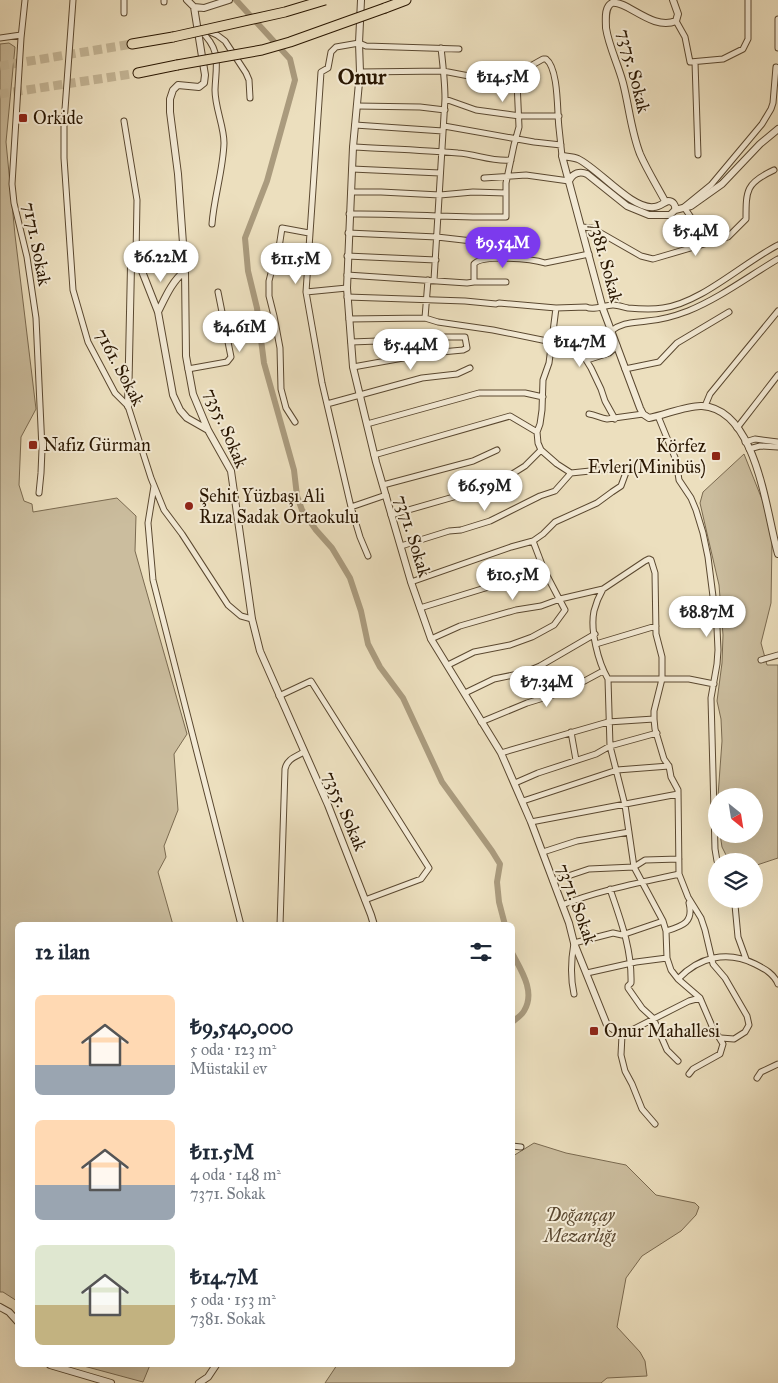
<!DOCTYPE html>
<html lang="tr">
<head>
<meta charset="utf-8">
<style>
  :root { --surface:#fff; --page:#f6f6f7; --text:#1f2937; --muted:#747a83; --accent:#7c3aed }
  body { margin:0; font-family:"IM FELL Great Primer",serif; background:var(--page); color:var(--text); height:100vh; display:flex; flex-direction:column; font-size:19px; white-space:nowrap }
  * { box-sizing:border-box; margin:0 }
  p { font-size:16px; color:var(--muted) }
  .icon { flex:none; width:28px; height:28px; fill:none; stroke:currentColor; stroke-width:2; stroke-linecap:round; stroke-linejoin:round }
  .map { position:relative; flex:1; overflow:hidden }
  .side { position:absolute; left:15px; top:922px; width:500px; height:445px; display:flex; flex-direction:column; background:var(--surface); border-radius:8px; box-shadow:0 5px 20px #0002 }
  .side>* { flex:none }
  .needle { width:32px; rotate:150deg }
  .controls { position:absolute; left:708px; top:788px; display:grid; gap:10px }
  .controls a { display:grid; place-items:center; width:55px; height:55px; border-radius:50%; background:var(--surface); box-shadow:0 5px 20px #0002; font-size:25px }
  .price { position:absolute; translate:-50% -42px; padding:0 11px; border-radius:18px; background:#fff; color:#222; font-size:16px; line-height:32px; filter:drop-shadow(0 1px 2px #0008) }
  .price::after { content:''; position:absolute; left:50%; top:30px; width:15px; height:11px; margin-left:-8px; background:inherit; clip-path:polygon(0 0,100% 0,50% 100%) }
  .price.selected { background:var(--accent); color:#fff }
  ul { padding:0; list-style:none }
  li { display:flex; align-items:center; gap:15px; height:125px; padding:0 20px }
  li span { display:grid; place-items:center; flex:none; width:140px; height:100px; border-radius:8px; color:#555 }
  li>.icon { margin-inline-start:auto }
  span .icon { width:60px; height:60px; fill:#fffc; stroke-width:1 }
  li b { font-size:21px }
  h2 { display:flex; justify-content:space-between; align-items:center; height:60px; padding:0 20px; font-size:21px }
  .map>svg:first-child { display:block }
</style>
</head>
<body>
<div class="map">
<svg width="778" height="1383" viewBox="0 0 778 1383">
  <rect width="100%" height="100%" fill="#ecdfbe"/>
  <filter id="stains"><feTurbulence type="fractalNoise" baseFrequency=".004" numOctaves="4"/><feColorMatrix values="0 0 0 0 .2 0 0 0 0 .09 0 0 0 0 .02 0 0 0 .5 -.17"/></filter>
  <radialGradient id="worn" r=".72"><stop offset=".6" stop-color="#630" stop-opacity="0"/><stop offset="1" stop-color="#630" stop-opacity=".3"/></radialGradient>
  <path fill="#cbbd9e" stroke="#7a6a50" d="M9 43 15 47 6 142 15 235 36 409 21 437 19 485 24 501 32 504 33 512 117 498 136 516 135 551 187 734 174 754 178 810 164 846 166 857 158 872 173 925H18L17 1301 3 1292H0V44Z
    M744 454 767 512 772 541 771 603 761 643 767 665H778V858L754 866V861H729L722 847 720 834H754V796H718L722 741 721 719 717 701 722 663 723 635 719 585 700 503 703 492Z
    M534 1143 566 1153 626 1165 656 1195 695 1203 699 1207 696 1215 681 1231 642 1256 626 1278 617 1327 640 1352 645 1361 647 1376 607 1378 601 1383H325L337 1365H512L513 1156Z
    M80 1365H150L143 1382Z"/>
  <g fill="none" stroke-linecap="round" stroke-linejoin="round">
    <path stroke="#aa9b7e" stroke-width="6" d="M236 0 290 59 295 80 267 181 245 238 248 271 257 308 264 363 294 470 297 496 302 510 316 530 332 548 350 578 361 611 368 644 380 667 403 698 442 782 492 851 500 864 497 882 499 902 505 925
      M512 953C521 970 536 992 524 1011 522 1015 516 1019 512 1022"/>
    <path stroke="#c5b798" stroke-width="9" stroke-dasharray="9 4.5" stroke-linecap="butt" d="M0 66 132 44
      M0 94 138 73"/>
    <g stroke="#5a4830" stroke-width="7">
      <path id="minor" d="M25 0 21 38 12 184 14 203 27 257 36 318 42 449 41 473 39 493
        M73 0 64 123V158L73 290 88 342 115 393 128 406 151 478 164 510 182 534 228 605 241 616 252 619
        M124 0V13
        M164 2V0
        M676 21 685 37 690 62 723 59 743 49 748 39V0
        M200 30C222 51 216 63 215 90 215 108 224 126 224 143 223 171 214 197 212 224
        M208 31 217 35 225 41 246 73 249 80 250 98
        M0 38 21 35
        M778 48V19
        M695 62 698 155
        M360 72 443 71 500 82H517
        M445 99 476 110 520 116H559
        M357 106 420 107 445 110
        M124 121 137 200 136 256
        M355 125 443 131
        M444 126 534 142 561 145
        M353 147C388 149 423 150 458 153 476 154 492 162 511 160
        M352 169 440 173
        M484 178 526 175 569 181
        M351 192H381L440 195 473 192 506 193
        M349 214C401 213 453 218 506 217V183L514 145 519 127 517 82 518 73 543 59H546C559 69 557 113 559 128 560 138 561 147 562 156
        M582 227 592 228 641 256 653 259 728 237 746 219C746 190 746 183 774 170
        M348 233 437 237 472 241 488 245
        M708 243 684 207 711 185 762 124 771 109 773 103 776 67
        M347 256 436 260
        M347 275 467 283 474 282V264C482 254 533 259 545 263L589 254
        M434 280 445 99C445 82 443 65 441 48
        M474 282H506
        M306 292 347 288
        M347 297 465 301 496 304 499 303 556 308 586 307C594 311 604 305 613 305 618 305 623 307 628 308 639 309 651 310 663 308 701 303 743 263 778 245
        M425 318 428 280
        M349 319 425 318 438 322 493 330 552 342
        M611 331C623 322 633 323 647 321 661 320 675 316 688 311 720 298 749 276 778 259
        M600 332 582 340 581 347 583 355 591 368 601 389 605 401 615 419
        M351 342 378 341 403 342 435 337H465L467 348 463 350 431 353 353 367
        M587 360 609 353 617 346
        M188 369 227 362 231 357 218 292
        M625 369 659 362 677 343 729 312
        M327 404 422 378 457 374 470 368
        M705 406 710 394 778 311
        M589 414C596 415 600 418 607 419L643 414
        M658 416 676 460 679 480 691 498 696 510 703 533 708 557 717 628 718 650 717 664 711 698 715 849 717 861
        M295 422 286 408 281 389 280 348 274 316 269 296V281L273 265 278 254 282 228 309 233
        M367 424 479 393H525L543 397
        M737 428 778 375
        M537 432 540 424 542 410 543 380 549 363 556 308
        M745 442 755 439 778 442
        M749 449 760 446 778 447
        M374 455 510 416 537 432 538 443 541 450 557 464 571 473 628 467 621 486 612 492 597 503 555 522 543 534 533 541 511 547 411 582
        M383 485 473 461 497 450
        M154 486 148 523 153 580 241 925
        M386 495 351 507 322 383 306 292 321 72 328 68 331 52 336 47 359 43 366 46 459 49
        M351 507 360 537 368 556
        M391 515 464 494 491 481 509 476 525 466 541 450
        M401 546 449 531 461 530 490 521 540 496 555 491 571 473
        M603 589C599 596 596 603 594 611 590 630 598 662 608 679L610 746 625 805 634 867 663 921 666 931 667 958 671 970 678 979 700 998 712 1026 723 1044 720 1054 693 1069 689 1074
        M420 608 544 570
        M431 639 460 626 516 610 541 606 560 599 603 589 645 561 649 559 651 560 655 573 656 634 662 657V679L654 711V719L655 729 664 759 669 766 671 777 678 790 679 874 688 897 701 918 705 930 713 964 725 978 747 1016 749 1025 745 1032 734 1039 721 1038
        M596 644 656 626
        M761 660 778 655
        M448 665 474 652 510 645 532 637 554 625 565 610 544 570 533 541
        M608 679H689L714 684
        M465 693 494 679 523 673 540 666 595 634
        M279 696 311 681 429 868 421 879 365 900
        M481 722 527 703 566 691 603 671
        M571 732 576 760
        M501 753 608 722 654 719
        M515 783 538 773 596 754 610 746 657 733
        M523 801 617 770 669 766
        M531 822 678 794
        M543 852 577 841 629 832
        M553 881 589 869 634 867 645 860 679 859
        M610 889C621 921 632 950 631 983L628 986V988L642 1008 653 1018 667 1050 678 1061
        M732 899 735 905 738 937 746 959
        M562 905C600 890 639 883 679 874
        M280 925 285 769C287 759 295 757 304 752
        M666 931C682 926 694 923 689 903
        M587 973 636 962 667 958
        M678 979C699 957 727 950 755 964 765 969 774 974 778 984
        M574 994C570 976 571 960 574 943L613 933 622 935 663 921
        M757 1078 761 1072 778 1064
        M655 1124 642 1109 632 1084 625 1071 621 1055 622 1035 689 1001 700 998
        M512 1146 521 1147"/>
    </g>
    <g stroke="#5a4830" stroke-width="8">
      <path id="tertiary" d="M187 0 194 7 204 8 229 0
        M361 0 359 43 360 72 353 147 347 288 353 367 376 462 411 582 431 639 501 753 531 822 569 923 574 943 607 1025 622 1035
        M194 7 205 75 204 83 199 87 178 85 173 90 170 99V112L178 174 185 271 186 356 193 394 208 430 231 471 252 619 260 651 328 805 371 915 374 925
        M569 181C573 173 580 171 587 174L627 206 649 215H670L675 210C676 205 673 201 668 201 663 203 659 207 654 207 632 210 599 169 578 159 573 157 567 157 562 156L603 309 640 408 643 414 649 418C665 415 688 405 702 406 757 409 766 513 778 554
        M665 201C657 186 647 170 640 154 631 131 629 106 623 83 618 64 609 47 606 28 606 20 604 7 612 3 627 0 652 31 676 21L678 14 673 0
        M675 210 691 206 722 184 760 144 778 129
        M158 312C165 298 172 281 185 271
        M128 406 131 266 136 256 158 312 173 395 180 410 187 418 208 430
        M0 1307 9 1312 18 1322
        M50 1365 111 1383
        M199 1383 208 1377 216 1365"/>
    </g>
    <g stroke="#291601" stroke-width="11">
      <path id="motorway" d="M385 8 406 0
        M132 44 173 37
        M138 73 177 65"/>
    </g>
    <use href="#minor" stroke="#f3ead5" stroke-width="5"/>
    <use href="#tertiary" stroke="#f3ead5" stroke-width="6"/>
    <use href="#motorway" stroke="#ecdfbe" stroke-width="9"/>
    <g stroke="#291601" stroke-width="11" stroke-linecap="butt">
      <path id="motorway-bridge" d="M173 37 285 12 325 0
        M177 65 262 50 290 42 385 8"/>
    </g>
    <use href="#motorway-bridge" stroke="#ecdfbe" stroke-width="9"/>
  </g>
  <g fill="#8f2418" stroke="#f3ead5" stroke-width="2">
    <rect x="18" y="113" width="10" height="10" rx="2.5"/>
    <rect x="28" y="440" width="10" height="10" rx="2.5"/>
    <rect x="711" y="451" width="10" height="10" rx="2.5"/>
    <circle cx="189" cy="506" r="5"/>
    <rect x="589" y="1026" width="10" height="10" rx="2.5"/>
  </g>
  <g text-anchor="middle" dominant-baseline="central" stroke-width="4" stroke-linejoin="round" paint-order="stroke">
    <g font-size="18" fill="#291601" stroke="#f3ead5">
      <text transform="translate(634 71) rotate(76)">7375. Sokak</text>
      <text transform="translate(37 244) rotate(79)">7171. Sokak</text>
      <text transform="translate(606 261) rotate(75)">7381. Sokak</text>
      <text transform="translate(120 367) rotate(62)">7161. Sokak</text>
      <text transform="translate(226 428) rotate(67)">7355. Sokak</text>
      <text transform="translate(413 536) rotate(73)">7371. Sokak</text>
      <text transform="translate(345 811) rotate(67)">7355. Sokak</text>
      <text transform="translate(577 904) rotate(70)">7371. Sokak</text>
    </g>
    <g font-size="18" fill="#291601" stroke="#f3ead5" text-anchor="start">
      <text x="33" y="118">Orkide</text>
      <text x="43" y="445">Nafiz Gürman</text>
      <text x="706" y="446" text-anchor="end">Körfez<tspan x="706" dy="21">Evleri(Minibüs)</tspan></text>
      <text x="199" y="496">Şehit Yüzbaşı Ali<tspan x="199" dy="21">Rıza Sadak Ortaokulu</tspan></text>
      <text x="604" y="1031">Onur Mahallesi</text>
    </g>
    <g font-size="18" font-style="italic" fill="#5a4830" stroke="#f3ead5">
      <text x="580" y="1215">Doğançay<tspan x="580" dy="21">Mezarlığı</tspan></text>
    </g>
    <g font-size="22" font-weight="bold" fill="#291601" stroke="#f3ead5">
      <text x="362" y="76">Onur</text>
    </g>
  </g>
  <rect width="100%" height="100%" filter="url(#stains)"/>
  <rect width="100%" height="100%" fill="url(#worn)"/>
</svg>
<div class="controls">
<a><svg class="needle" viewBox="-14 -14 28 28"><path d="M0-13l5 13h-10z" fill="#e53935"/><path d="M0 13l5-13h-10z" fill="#747a83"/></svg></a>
<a><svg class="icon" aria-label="layers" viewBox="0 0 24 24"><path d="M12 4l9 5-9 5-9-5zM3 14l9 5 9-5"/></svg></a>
</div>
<b class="price" style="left:503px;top:103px">₺14.5M</b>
<b class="price" style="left:696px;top:257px">₺5.4M</b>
<b class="price selected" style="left:503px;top:269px">₺9.54M</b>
<b class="price" style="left:161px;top:283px">₺6.22M</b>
<b class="price" style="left:296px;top:285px">₺11.5M</b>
<b class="price" style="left:240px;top:353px">₺4.61M</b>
<b class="price" style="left:580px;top:368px">₺14.7M</b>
<b class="price" style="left:411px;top:371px">₺5.44M</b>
<b class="price" style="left:485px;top:512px">₺6.59M</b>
<b class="price" style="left:513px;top:601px">₺10.5M</b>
<b class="price" style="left:707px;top:638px">₺8.87M</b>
<b class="price" style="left:547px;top:708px">₺7.34M</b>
<section class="side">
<h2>12 ilan<svg class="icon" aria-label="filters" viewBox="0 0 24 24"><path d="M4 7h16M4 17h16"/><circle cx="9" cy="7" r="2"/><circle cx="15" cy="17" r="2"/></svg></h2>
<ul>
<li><span style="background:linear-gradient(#ffd9b3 70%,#9aa5b1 0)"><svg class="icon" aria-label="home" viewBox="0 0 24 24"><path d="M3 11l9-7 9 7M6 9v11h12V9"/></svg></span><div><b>₺9,540,000</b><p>5 oda · 123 m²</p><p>Müstakil ev</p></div></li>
<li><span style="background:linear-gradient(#ffd9b3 65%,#9aa5b1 0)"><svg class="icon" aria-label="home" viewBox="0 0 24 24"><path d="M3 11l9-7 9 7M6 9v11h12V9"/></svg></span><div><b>₺11.5M</b><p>4 oda · 148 m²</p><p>7371. Sokak</p></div></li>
<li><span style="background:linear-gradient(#dfe7d0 60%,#c2b280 0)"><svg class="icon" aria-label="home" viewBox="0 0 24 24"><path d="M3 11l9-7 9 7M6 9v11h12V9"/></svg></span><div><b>₺14.7M</b><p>5 oda · 153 m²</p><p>7381. Sokak</p></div></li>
</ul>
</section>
</div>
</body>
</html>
